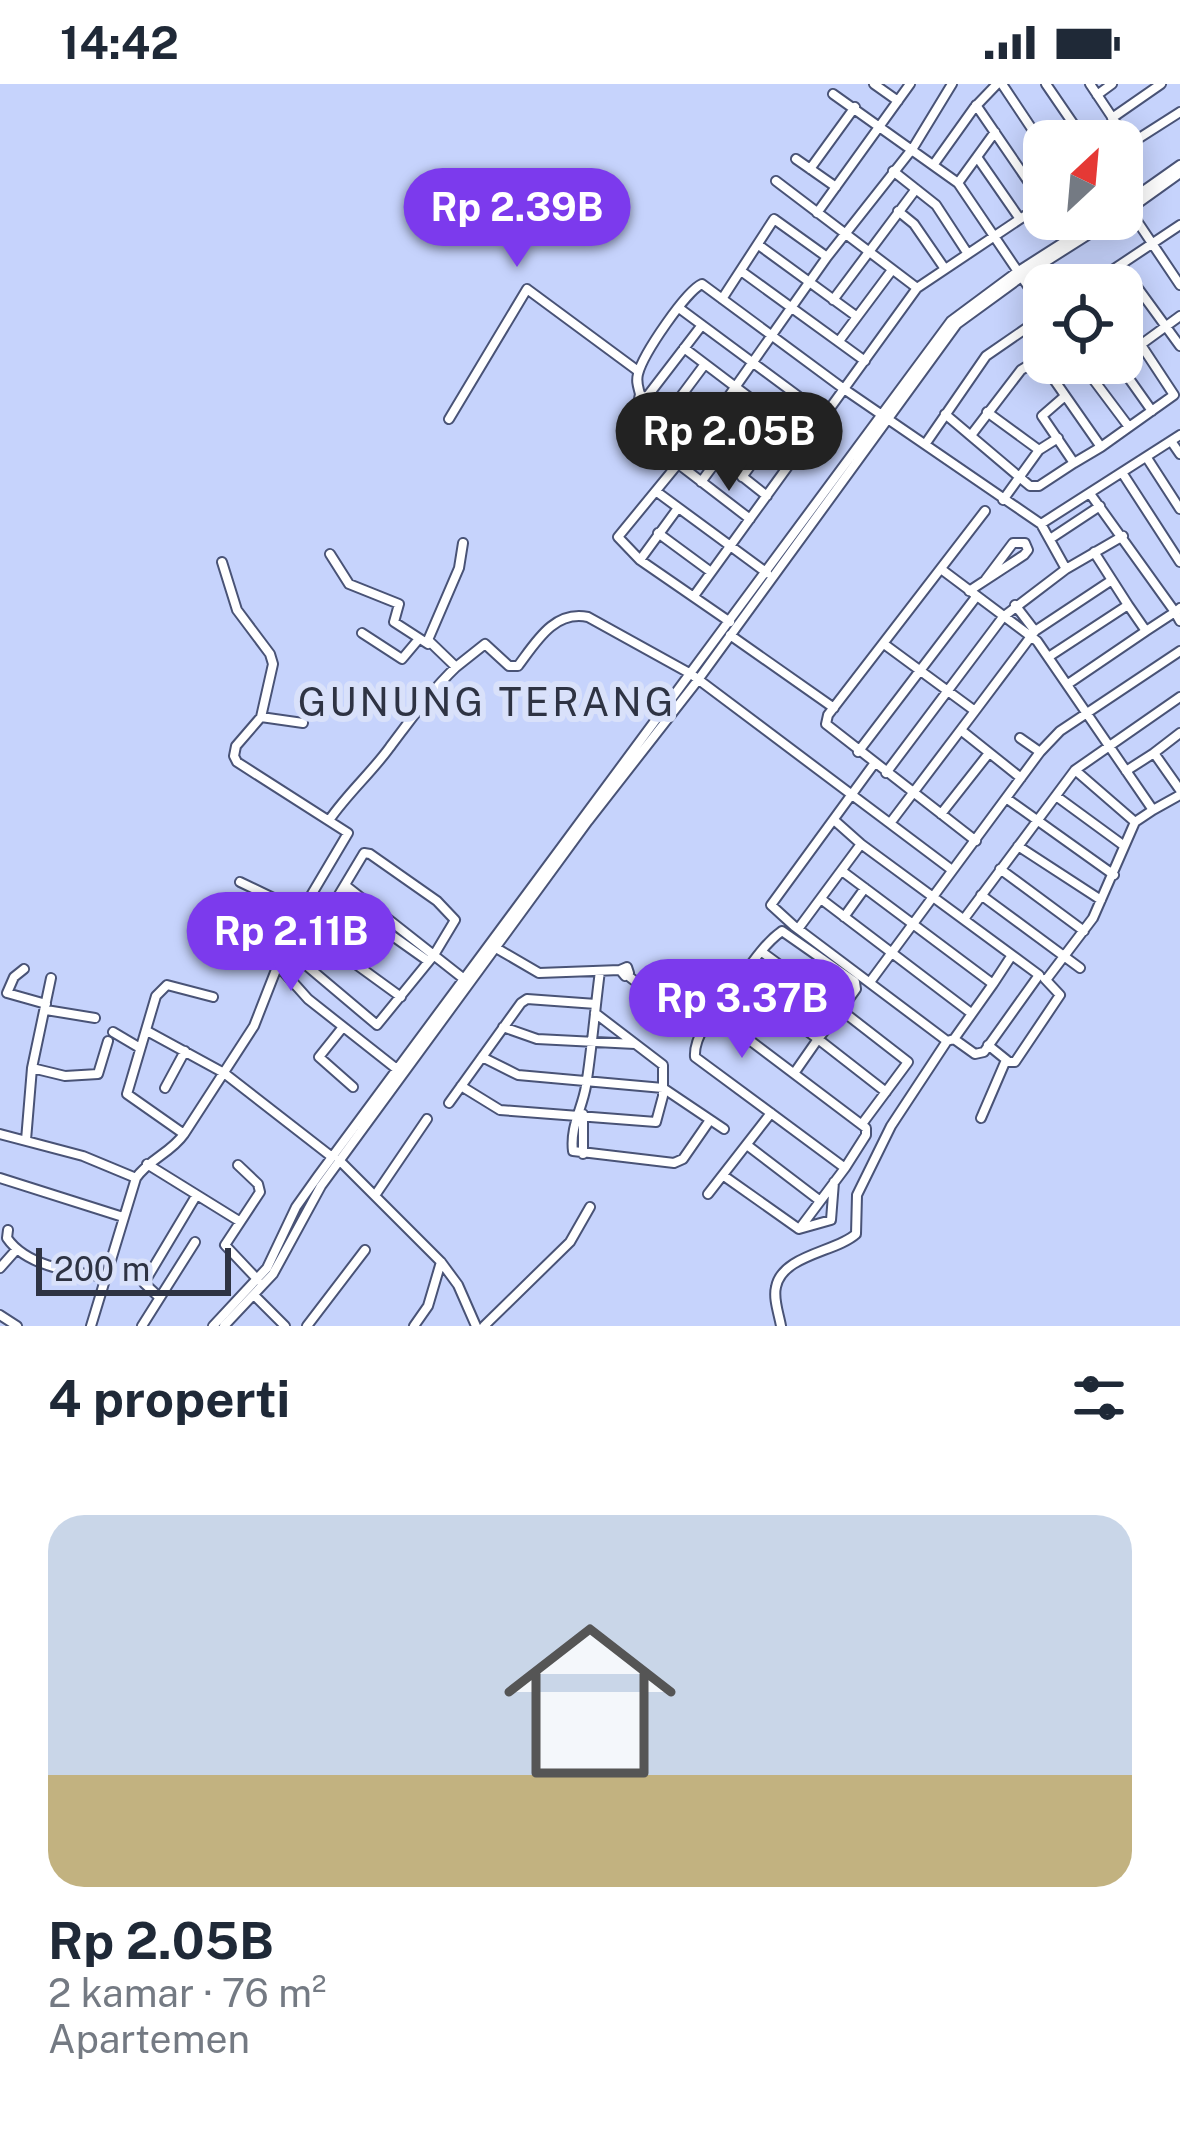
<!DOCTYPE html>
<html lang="id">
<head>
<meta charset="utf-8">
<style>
  :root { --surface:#fff; --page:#f2f2f3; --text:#1f2937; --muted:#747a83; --accent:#7c3aed }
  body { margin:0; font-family:"Public Sans",sans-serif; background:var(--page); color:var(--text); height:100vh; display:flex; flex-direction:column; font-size:45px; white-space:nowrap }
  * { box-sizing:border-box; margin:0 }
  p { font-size:39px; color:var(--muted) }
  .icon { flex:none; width:66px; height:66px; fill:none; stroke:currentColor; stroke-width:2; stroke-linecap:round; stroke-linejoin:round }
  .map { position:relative; height:1242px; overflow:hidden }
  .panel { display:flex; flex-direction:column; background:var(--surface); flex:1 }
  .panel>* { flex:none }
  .needle { width:78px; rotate:26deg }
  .fabs { position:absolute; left:1023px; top:36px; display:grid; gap:24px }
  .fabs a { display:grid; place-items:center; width:120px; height:120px; border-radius:24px; background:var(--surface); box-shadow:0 6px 30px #0003; font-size:60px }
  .scale { position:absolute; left:36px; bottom:30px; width:195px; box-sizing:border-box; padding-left:12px; border:6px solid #2e3343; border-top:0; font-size:33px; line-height:42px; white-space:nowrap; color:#2e3343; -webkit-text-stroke:9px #d9e1fa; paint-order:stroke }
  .price { position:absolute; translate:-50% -102px; padding:0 27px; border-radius:42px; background:var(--accent); color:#fff; font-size:39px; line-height:78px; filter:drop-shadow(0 3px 6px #0008) }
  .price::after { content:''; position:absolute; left:50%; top:72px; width:36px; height:27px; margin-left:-18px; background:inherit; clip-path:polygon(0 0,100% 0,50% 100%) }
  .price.current { background:#222; color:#fff }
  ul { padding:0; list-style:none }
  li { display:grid; align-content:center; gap:24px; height:636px; padding:0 48px }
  li span { display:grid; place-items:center; height:372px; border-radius:36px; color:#555 }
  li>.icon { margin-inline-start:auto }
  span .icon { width:216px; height:216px; fill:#fffc; stroke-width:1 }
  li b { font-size:51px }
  h2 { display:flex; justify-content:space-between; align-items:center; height:144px; padding:0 48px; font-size:51px }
  .status { display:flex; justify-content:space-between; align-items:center; height:84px; padding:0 60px; background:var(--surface); direction:ltr }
  .status svg { height:33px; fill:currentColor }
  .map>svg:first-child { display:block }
</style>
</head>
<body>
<div class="status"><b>14:42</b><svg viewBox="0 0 49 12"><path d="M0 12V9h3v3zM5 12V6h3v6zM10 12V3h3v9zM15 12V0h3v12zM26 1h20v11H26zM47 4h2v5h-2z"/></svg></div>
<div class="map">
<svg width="1180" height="1242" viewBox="0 0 1180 1242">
  <rect width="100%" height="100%" fill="#c6d3fc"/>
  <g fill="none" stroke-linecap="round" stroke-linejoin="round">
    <g stroke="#495376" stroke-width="12">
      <path id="minor" d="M874 0 898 17
        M1002 0 1044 63
        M1046 0 1085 57
        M1090 0 1130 60
        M833 10 958 99 1044 226
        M1097 11 1112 0
        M976 21 1043 119
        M1112 34 1161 0
        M1122 65 1180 28
        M977 73 1020 135
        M796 75 836 103
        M934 80 974 24 997 0
        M810 85 855 23
        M893 87 936 121 968 170
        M776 97 917 204
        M958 99 995 48
        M1129 117 1180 81
        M1134 122 1180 89
        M898 127 914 140 945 185
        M1131 128 1180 201
        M817 129 910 0
        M1122 129 1124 128
        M760 162 856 232
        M1121 181 1180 262
        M741 187 865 277
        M1090 201 1180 141
        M722 215 774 135 827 173
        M833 216 916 105
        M679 224 825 332
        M702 241 646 314 640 310 633 345 750 435
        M839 257 892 186
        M1143 259 1180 232
        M684 264 807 357
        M1081 279 1129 343 1174 311 1122 232
        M1118 279 1152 327
        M1027 282 1038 290 1059 279
        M1048 287 1101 363 1074 379
        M640 310C638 302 636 298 638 290 643 270 686 207 702 200L844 305 1041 440 1066 485 1003 533 886 689
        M646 314 700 353
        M987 328 1039 366 1058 354
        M945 330 1030 402H1039L1074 379 1042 332 1065 312
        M667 331 705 280
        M449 335 527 205 638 287
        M972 350 1021 286 1044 272
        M1171 357 1180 370
        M926 359 986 272 1044 232
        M1101 363 1129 343
        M719 374 767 412
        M1147 374 1180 425
        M1123 390 1180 478
        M742 393 783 338
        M701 398 759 320
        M657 408 767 489
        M1091 411 1175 528 1180 524
        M1003 416 1039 366
        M1041 440 1180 351
        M658 449 711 488
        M1050 455 1100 422
        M1094 468 1128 521
        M330 470 349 500 399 520 394 538 428 560
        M640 476 678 424
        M222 478 237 526 270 570 273 580 261 633
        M941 485 1037 557 1153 726 1135 738 1093 834 1046 896
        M1066 485 1123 452
        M969 507 1024 471 1028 466 1025 459H1013L986 495
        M694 512 917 204 1044 119
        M1015 521 1035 547
        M730 538 640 476 618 453 700 353 827 173 913 64 952 0
        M362 549 402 575 418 556
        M730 551 834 624
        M884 560 975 627 891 738
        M1050 572 1128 521 1146 547 1175 528 1180 537
        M456 583 485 560 509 582H518C536 558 554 526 588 533L691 590 952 786
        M1068 600 1146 547
        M975 627 1035 547 1112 496
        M303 639 261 633 236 662 234 672 237 678 348 749 300 830 283 887 308 915 398 986
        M962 647 1021 694
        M1020 654 1040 668
        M858 668 976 513
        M1154 669 1180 649
        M1075 686 1135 738
        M1126 687 1154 669 1180 706
        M1056 712 1123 761
        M1006 714 1114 791
        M1153 726 1180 711
        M941 730 989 669
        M330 735C348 709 372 688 390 663 412 634 430 608 456 583L428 556 459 484 463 459
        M834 736 861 760 1039 891 984 968 975 970 954 955
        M976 757 826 640 828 631 985 427
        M1018 762 1101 816
        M364 769 370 770 437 817 455 836 434 871 377 941 307 882 328 829Z
        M1000 785 1084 847
        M842 787 993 900 954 955 947 957 794 842 771 821 874 680
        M240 798 288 821 296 831
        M346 802 464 895
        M981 811 1080 884
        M339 814 428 877
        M821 815 971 929
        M844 833 865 804
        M964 835 1075 686 1180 613
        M798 845 861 760
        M317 852 401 913
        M496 864 539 889 620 886 625 892 629 889 627 883 620 886
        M24 885 14 893 7 909 46 920
        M600 887C595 925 592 964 586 1002 582 1025 570 1043 573 1067L674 1079 683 1075 710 1036
        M627 891 702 948
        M739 897 818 955 795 988
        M870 898 1040 668 1060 647 1180 567
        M993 900 1012 871
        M46 926 95 934
        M715 930 866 1044V1051L845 1084 695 973C693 947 724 918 739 897 751 880 765 859 782 847L855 898 856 905 841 926 762 868
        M343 943 319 973 353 1003
        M503 943 537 955 635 960
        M147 947 224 989 332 1073
        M113 948 140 964
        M988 961 1009 978H1015L1060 911 1045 895
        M482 973 518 991 663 1004 724 1045
        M32 984 65 992 98 990 108 957
        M461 1002 500 1026 656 1038 663 1012V981L595 929
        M165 1004 185 967
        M449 1019 521 919 527 915 596 920
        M583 1030V1070
        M981 1034 1006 976
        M862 1040 908 978 841 926 818 955 886 1008
        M0 1050 83 1072 136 1094
        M184 1050 254 942 281 873
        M26 1056 32 984 51 894
        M747 1061 819 1116
        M339 1076 441 1178 458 1201 476 1242
        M147 1080 239 1137
        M238 1081 258 1100 260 1108 225 1161 258 1196
        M724 1092 799 1145 831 1136 834 1098
        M0 1094 123 1133
        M376 1110 427 1035
        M708 1110 771 1029
        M800 1144 845 1084
        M8 1146 7 1154C27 1183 73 1188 105 1193
        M0 1184 16 1166
        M254 1211 285 1242
        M159 1213 144 1199 196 1112
        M0 1231 17 1242
        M91 1242 136 1094C149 1075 171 1069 184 1050L127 1010 156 912 167 901 213 913
        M142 1242 195 1158
        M213 1242 267 1184 296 1123 318 1092 951 237 1017 188 1100 135
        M224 1242 273 1190 321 1102 588 737 698 596 957 240 1020 194 1113 135
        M307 1242 365 1166
        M414 1242 428 1222 441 1178
        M484 1242 570 1158 590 1123
        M781 1242C779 1230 773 1215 776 1203 782 1171 836 1168 856 1150L857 1111 891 1042 947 957"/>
    </g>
    <use href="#minor" stroke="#fff" stroke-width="8"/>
  </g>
  <g text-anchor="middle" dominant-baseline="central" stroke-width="12" stroke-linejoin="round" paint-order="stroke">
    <g font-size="39" letter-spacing="3" fill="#2e3343" stroke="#d9e1fa">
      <text x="487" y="618">GUNUNG TERANG</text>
    </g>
  </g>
</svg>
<div class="fabs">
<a><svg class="needle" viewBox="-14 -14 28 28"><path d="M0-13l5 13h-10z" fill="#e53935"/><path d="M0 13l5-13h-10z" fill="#747a83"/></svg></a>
<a><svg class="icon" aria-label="locate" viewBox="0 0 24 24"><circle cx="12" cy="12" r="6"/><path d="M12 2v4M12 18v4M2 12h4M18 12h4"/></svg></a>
</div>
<div class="scale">200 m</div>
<b class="price" style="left:517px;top:186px">Rp 2.39B</b>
<b class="price current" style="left:729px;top:410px">Rp 2.05B</b>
<b class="price" style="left:291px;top:910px">Rp 2.11B</b>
<b class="price" style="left:742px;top:977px">Rp 3.37B</b>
</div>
<section class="panel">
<h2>4 properti<svg class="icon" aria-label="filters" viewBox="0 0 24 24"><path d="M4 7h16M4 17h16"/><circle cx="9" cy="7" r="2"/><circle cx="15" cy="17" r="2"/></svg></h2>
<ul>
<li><span style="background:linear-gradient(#c9d6e8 70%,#c2b280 0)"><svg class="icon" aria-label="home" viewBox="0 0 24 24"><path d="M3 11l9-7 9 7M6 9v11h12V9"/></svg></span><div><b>Rp 2.05B</b><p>2 kamar · 76 m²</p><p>Apartemen</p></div></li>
</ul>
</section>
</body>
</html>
